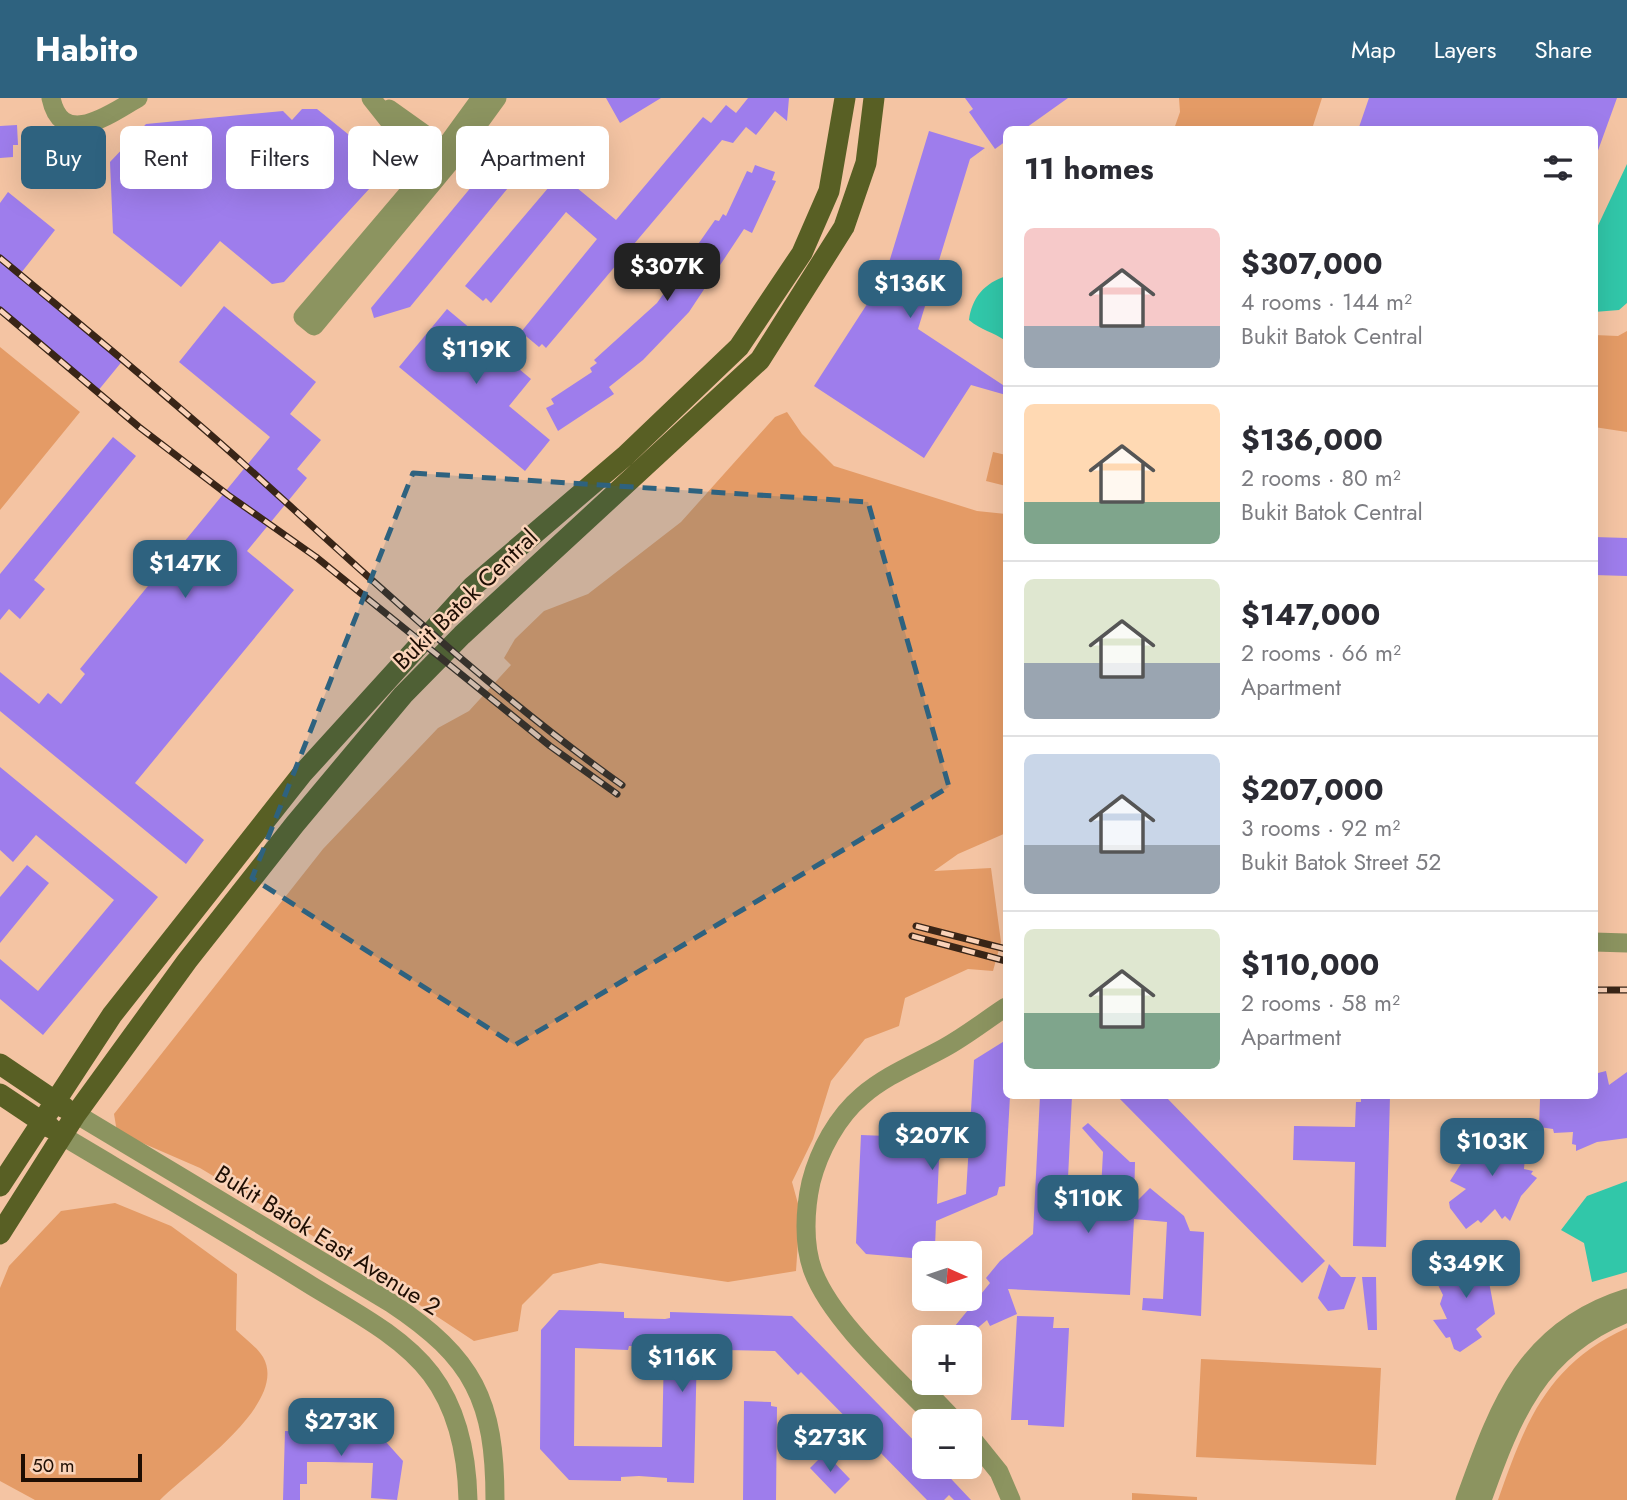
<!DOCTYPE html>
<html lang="en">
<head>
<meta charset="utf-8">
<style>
  :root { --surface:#fff; --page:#f7f7f7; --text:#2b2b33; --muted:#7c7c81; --line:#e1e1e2; --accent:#2e627f }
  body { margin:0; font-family:Jost,sans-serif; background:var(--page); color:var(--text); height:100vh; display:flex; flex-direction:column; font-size:26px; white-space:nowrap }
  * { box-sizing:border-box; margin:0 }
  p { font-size:23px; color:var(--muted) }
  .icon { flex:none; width:38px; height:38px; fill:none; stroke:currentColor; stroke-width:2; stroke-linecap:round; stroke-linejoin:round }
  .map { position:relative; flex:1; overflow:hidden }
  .panel { position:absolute; left:1003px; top:28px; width:595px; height:973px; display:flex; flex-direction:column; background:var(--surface); border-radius:10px; box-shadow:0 7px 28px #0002 }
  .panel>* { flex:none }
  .guide { position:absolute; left:21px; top:28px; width:665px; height:63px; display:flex; gap:14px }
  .needle { width:46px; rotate:93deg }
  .fabs { position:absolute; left:912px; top:1143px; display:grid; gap:14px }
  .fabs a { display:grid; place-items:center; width:70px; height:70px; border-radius:10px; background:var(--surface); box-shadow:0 7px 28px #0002; font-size:35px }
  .scale { position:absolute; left:21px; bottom:18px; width:121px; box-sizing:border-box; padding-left:7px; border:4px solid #1e0e03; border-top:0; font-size:19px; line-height:24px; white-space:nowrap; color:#1e0e03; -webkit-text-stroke:5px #fad3b9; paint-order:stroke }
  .price { position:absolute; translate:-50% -60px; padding:0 16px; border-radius:14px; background:var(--accent); color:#fff; font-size:23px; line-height:46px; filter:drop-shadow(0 2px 4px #0008) }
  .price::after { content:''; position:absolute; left:50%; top:42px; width:21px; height:16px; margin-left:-10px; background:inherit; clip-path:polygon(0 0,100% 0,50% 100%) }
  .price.on { background:#222; color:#fff }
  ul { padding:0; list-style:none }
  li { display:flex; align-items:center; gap:21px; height:175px; padding:0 21px }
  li+li { border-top:2px solid var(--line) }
  li span { display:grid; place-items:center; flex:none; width:196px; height:140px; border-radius:10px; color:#555 }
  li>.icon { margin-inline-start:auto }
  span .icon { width:84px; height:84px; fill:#fffc; stroke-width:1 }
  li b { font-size:30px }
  h2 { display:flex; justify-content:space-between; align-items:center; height:84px; padding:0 21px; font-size:30px }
  .tag { padding:0 24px; border-radius:10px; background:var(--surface); box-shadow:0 7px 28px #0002; font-size:24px; line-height:63px }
  .tag.on { background:var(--accent); color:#fff }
  header { display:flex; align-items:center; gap:42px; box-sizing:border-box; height:98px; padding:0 35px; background:var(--accent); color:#fff }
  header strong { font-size:33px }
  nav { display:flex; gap:38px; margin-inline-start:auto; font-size:24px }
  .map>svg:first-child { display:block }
</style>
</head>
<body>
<header>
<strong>Habito</strong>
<nav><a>Map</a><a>Layers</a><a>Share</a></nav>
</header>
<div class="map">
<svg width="1627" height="1402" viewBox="0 0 1627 1402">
  <rect width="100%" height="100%" fill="#f4c4a3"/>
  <path fill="#e49b66" d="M1179 0H1322L1312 31H1174L1180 14Z
    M1627 233V334L1594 329V237L1618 238Z
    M0 249 80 314 0 412Z
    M787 314 802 336 834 368 977 413 1006 416V735L958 756 934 773 991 770 1001 844 993 873 968 871 905 900 899 928 865 941 831 983 813 1041 792 1084 800 1113 796 1173 728 1184 600 1165 553 1176 522 1207 518 1233 474 1243 341 1155 200 1070 117 1034 114 1016 323 751 438 630 469 613 511 567 504 560 515 541 544 513 588 496 681 424 775 319Z
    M993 354 1006 357V388L986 383Z
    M115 1105 171 1128 237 1176 236 1232C244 1240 257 1249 263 1259 290 1306 187 1374 160 1402H35L0 1383V1190L9 1168 61 1113Z
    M1627 1230V1402H1498C1525 1325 1547 1266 1627 1230Z
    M1201 1261 1381 1270 1376 1367 1196 1359Z
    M1132 1395 1197 1399V1402H1132Z"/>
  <path fill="#31c7a9" d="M1627 66V205L1619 212 1594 214V136Z
    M1006 178V243C993 234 981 232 969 222 972 199 985 185 1006 178Z
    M1627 1083V1174L1592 1184 1584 1145 1561 1132 1587 1098Z"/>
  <path fill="#9e7dec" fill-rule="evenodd" d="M606 0H661L620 25Z
    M748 0H789L787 23 775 13 756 37 746 29 733 45 722 42 546 250 542 246 539 249 521 234 597 141 566 114 491 205 486 200 483 203 465 188 560 76 616 122 703 19 711 25 726 7 736 15Z
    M965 0H1068L1023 32H1006V43L995 51 969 14 973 11Z
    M1369 0H1617L1596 58 1594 32H1358Z
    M302 11H317L380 62 381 78 284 184 272 186 220 143 181 189 113 135 110 64 146 26 283 13 292 22Z
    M17 27 18 47H13V59L0 60V28Z
    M929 33 985 50 970 61 918 231 1006 289V297L971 287 924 360 814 288 871 200 877 204Z
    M506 47 511 51 514 48 531 62 410 209 374 220 371 210Z
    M755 67 775 74 772 82 776 83 752 135 744 131 689 214 643 262 609 289 614 296 558 333 546 310 554 306 551 301 592 274 590 270 597 265 594 262 657 205 715 122 719 123 723 116 726 118 747 73 752 75Z
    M8 94 55 132 21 175 124 261 97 294 0 213V105Z
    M224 208 316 284 290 316 321 342 297 371 307 380 247 453 294 492 135 685 204 742 186 766 0 613V574L39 606 48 595 61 606 85 576 80 571 270 339 179 264Z
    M447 211 531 281 509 308 550 342 525 373 399 269Z
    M113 339 136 358 34 482 45 491 20 521 9 511 0 522V476Z
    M1594 439 1627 440V478L1594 477Z
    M0 669 158 799 43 937 0 901V861L38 893 114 802 36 737 13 764 0 752Z
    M27 767 49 785 0 845V799Z
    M1006 942V998H1010L1005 1088 999 1089 997 1097 936 1123 935 1149 924 1155V1174L912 1160 866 1156 856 1145 861 1037 940 1040 937 1106 966 1096 974 962Z
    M1606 973 1609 987 1627 974V1040L1597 1044 1576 1053V1047L1572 1046 1573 1034 1554 1035 1553 1031 1539 1029 1540 1001H1543L1544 998H1594V976Z
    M1040 998H1072L1066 1121 1100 1112 1103 1054 1082 1030 1088 1025 1130 1064H1135L1134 1106 1150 1090 1184 1118 1190 1133 1204 1134 1201 1218 1142 1212 1143 1200 1163 1201 1167 1124 1134 1121 1130 1197 1008 1191 1017 1216 990 1228 987 1222 967 1239H946L990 1185 986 1180 1000 1163 1033 1136Z
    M1117 998H1165L1325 1163 1302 1185Z
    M1361 998H1390L1386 1149 1353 1148 1355 1064 1293 1062 1294 1028 1355 1029 1356 1004H1361Z
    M1500 1029 1527 1035 1524 1071 1533 1073 1531 1076 1537 1080 1521 1098 1510 1123 1505 1118 1502 1121 1495 1111 1481 1125 1478 1122 1466 1131 1450 1110 1449 1104 1466 1091 1450 1083 1476 1042 1490 1050 1494 1031 1500 1032Z
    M1469 1155 1470 1160 1482 1155 1490 1158 1489 1184 1495 1216 1476 1231 1482 1239 1460 1254 1454 1251 1450 1239 1446 1240 1433 1222 1447 1221 1440 1206 1443 1197 1437 1185 1454 1183 1452 1157Z
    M1329 1166 1341 1179H1356L1344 1211 1328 1213 1318 1200Z
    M1362 1179H1376L1377 1232H1368Z
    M559 1212 624 1214V1220L665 1221 670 1220V1214L792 1218 924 1353V1368H939L971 1402H954L949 1397 944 1402H927L815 1288 801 1274 798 1277 775 1253 725 1252V1248H697L694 1385 667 1384V1380L639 1378 621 1379V1383L569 1382 540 1351 541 1232ZM629 1248 664 1250 662 1349 574 1348 575 1250 628 1252Z
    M1017 1218 1054 1219 1053 1230H1069L1064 1329 1028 1327V1322H1011Z
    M744 1303 771 1304V1308L777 1309 776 1402H743Z
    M311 1329H362L361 1335H378L403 1363 397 1402 371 1400 373 1365 325 1364H307V1386H300V1402H283L285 1333 311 1334Z
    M825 1355 850 1381 835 1396 810 1370Z"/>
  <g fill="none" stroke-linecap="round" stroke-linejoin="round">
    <path stroke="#8c9460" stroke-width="19" d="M51 0C62 53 113 14 138 0
      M371 0 394 29 441 72
      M481 0 433 66 303 219 314 228 455 58 497 0
      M389 11 455 58
      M1594 844 1627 845
      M76 1016 391 1205C474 1260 495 1303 495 1402
      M61 1037C145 1087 229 1136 312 1188 353 1213 402 1238 431 1276 459 1313 467 1358 468 1402
      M933 1300 955 1323
      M938 1323C900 1283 832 1224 813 1173 803 1146 805 1111 811 1084 819 1053 837 1019 862 998 886 977 917 965 944 950 966 938 986 922 1006 909
      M970 1338 999 1374 1011 1402
      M1465 1402C1498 1311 1524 1232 1627 1200
      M1482 1402C1512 1318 1538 1250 1627 1215"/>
    <path stroke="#585f24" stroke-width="21" d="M0 966 65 1010
      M0 996 51 1030
      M0 1088 112 917 302 676 472 489 625 358 739 249 802 155 829 93 845 0
      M0 1136 76 1016 187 863 295 726 403 597 462 537 760 262 844 129 866 65 874 0"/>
    <g stroke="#392517" stroke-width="7">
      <path id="rail" d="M0 160C83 229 167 297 247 369 368 478 488 592 622 687
        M0 212 139 329 228 397 316 459 550 648 617 696
        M916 828 1006 851
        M912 838 1006 863
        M1594 892H1627"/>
    </g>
    <use href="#rail" stroke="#fad3b9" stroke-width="4.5" stroke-dasharray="13" stroke-linecap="butt"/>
  </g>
  <path fill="#2e627f" fill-opacity="0.2" stroke="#2e627f" stroke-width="5" stroke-dasharray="14 9" stroke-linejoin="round" d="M413 375 868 404 949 689 515 947 252 780Z"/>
  <g text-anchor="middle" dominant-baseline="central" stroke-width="5" stroke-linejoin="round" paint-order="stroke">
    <g font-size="24" fill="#1e0e03" stroke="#fad3b9">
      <text transform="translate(465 501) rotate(-44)">Bukit Batok Central</text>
      <text transform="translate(328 1142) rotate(32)">Bukit Batok East Avenue 2</text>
    </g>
  </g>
</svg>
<div class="fabs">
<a><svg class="needle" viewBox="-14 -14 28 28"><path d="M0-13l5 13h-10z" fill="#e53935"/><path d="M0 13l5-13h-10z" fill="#7c7c81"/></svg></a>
<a>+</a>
<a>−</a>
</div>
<div class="scale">50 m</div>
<b class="price on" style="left:667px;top:205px">$307K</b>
<b class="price" style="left:910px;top:222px">$136K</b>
<b class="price" style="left:476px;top:288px">$119K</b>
<b class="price" style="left:185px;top:502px">$147K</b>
<b class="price" style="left:932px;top:1074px">$207K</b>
<b class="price" style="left:1492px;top:1080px">$103K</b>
<b class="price" style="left:1088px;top:1137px">$110K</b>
<b class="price" style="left:1466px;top:1202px">$349K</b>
<b class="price" style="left:682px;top:1296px">$116K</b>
<b class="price" style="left:341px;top:1360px">$273K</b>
<b class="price" style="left:830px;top:1376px">$273K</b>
<div class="guide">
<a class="tag on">Buy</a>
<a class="tag">Rent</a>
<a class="tag">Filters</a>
<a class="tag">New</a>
<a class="tag">Apartment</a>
</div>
<section class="panel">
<h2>11 homes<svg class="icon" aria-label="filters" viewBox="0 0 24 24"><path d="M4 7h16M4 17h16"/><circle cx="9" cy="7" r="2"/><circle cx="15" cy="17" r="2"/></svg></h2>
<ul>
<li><span style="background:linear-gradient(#f6c9c9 70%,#9aa5b1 0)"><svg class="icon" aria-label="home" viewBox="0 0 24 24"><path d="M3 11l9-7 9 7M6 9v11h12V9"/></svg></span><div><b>$307,000</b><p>4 rooms · 144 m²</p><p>Bukit Batok Central</p></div></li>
<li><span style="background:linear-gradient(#ffd9b3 70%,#7fa58c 0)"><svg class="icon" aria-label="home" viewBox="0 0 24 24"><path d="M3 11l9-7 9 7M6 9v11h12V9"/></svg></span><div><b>$136,000</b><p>2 rooms · 80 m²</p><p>Bukit Batok Central</p></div></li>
<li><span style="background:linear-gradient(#dfe7d0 60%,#9aa5b1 0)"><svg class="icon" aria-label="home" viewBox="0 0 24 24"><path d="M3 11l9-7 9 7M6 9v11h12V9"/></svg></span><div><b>$147,000</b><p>2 rooms · 66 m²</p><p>Apartment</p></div></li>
<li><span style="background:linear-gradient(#c9d6e8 65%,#9aa5b1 0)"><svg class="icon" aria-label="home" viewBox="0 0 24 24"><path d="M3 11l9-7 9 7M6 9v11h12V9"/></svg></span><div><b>$207,000</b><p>3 rooms · 92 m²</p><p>Bukit Batok Street 52</p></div></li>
<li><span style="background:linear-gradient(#dfe7d0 60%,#7fa58c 0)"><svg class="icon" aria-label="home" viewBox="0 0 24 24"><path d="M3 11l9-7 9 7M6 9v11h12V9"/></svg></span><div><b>$110,000</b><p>2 rooms · 58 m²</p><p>Apartment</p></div></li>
</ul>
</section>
</div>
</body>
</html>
